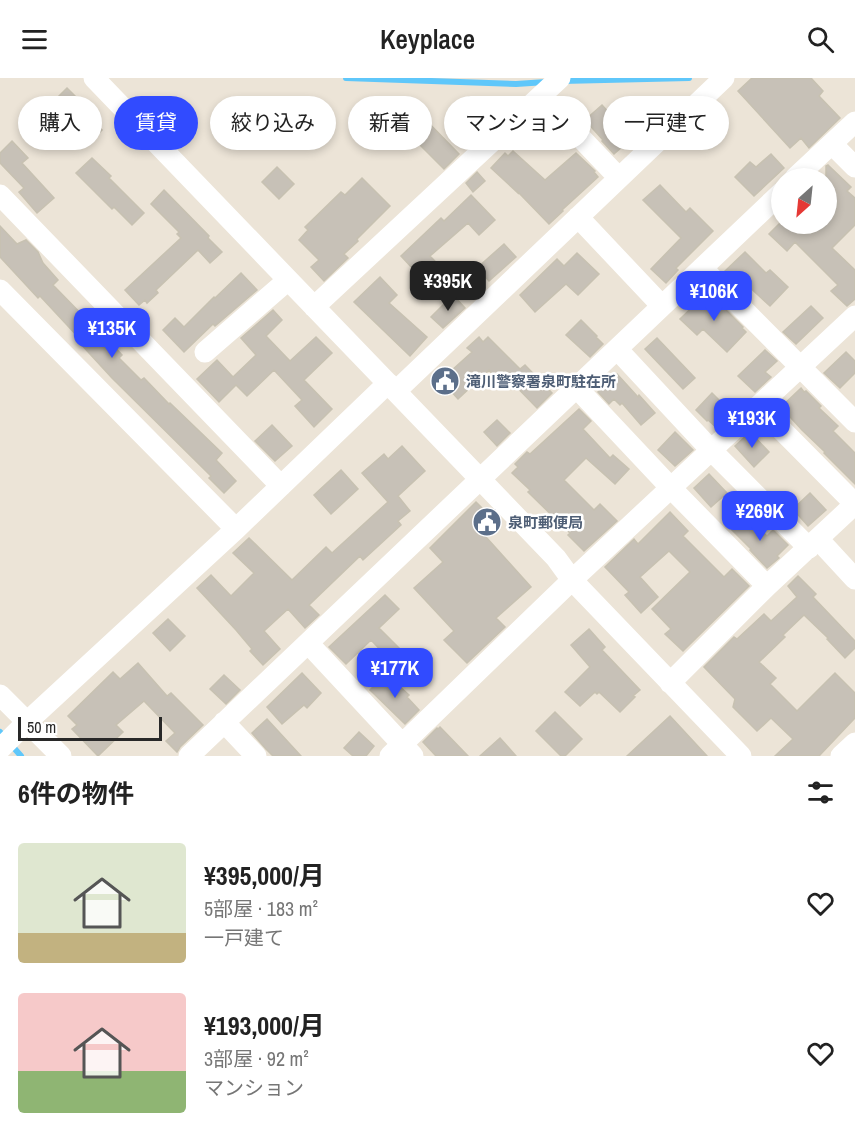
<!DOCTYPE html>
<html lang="ja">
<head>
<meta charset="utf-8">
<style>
  :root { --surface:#fff; --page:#f6f6f6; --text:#222; --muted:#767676; --accent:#314bff }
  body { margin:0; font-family:"Archivo Narrow","Noto Sans JP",sans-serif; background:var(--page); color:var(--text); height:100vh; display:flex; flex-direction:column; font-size:22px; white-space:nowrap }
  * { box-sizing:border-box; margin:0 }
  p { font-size:20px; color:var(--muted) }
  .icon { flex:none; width:33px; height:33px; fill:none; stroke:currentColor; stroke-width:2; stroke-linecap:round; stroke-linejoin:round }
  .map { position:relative; height:678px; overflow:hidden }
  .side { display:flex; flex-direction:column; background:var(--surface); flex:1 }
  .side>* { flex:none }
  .banner { position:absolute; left:18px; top:18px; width:819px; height:54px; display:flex; gap:12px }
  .needle { width:39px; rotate:207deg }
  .tools { position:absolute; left:771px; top:90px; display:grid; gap:12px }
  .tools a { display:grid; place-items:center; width:66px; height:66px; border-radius:50%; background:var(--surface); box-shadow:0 3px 9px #0003; font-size:30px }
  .scale { position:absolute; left:18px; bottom:15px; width:144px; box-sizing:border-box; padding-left:6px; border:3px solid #282828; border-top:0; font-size:16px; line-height:21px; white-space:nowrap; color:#282828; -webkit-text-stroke:4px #fff; paint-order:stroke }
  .price { position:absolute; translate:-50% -51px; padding:0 14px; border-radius:12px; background:var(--accent); color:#fff; font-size:20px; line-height:39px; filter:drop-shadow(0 2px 3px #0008) }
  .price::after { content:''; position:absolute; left:50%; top:36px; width:18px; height:14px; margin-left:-9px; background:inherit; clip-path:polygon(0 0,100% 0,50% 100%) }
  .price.current { background:#222; color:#fff }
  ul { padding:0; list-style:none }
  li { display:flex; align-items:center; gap:18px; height:150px; padding:0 18px }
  li span { display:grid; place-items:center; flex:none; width:168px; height:120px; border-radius:6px; color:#555 }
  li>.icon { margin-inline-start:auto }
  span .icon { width:72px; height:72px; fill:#fffc; stroke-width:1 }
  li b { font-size:26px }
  h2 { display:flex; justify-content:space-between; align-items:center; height:72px; padding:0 18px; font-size:26px }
  .chip { padding:0 21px; border-radius:27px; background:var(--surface); box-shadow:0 3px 9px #0003; font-size:21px; line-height:54px }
  .chip.current { background:var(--accent); color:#fff }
  header { display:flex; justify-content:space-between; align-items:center; height:78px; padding:0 18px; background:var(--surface); font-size:27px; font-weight:600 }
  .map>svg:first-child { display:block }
</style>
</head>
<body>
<header><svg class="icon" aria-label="menu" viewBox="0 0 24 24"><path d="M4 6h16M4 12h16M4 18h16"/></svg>Keyplace<svg class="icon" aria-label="search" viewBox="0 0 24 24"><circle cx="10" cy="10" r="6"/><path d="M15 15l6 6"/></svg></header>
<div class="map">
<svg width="855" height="678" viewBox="0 0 855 678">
  <rect width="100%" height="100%" fill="#ece4d7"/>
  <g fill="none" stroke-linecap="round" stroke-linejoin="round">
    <path stroke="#5fc7fa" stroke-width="6" d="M346 0 516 6 546 4
      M562 3 689 0
      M0 654 21 678"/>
  </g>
  <path fill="#c7c1b7" stroke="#c7c1b1" stroke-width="1.5" d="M752 0H811L823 13 819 18 840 40 809 70 801 60 790 70 738 13Z
    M67 10 89 32 86 35 102 52 85 69 73 57 76 53 65 41 71 35 56 21Z
    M469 19 507 23 506 33 500 38 467 34Z
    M602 27 621 48 637 32 653 49 636 66 631 61 614 76 602 63 603 62 585 42Z
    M421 37 459 76 444 91 406 53Z
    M12 63 28 80 22 85 54 120 37 135 19 114 24 110 0 85V75Z
    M513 73 545 102 576 75 595 93 594 94 598 99 562 132 563 133 549 146 518 114V115L491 90 505 75 508 78Z
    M771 76 784 90 754 118 735 99 750 84 756 89Z
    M92 80 111 98 109 100 144 135 132 147 114 129 112 131 76 95Z
    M828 87 851 109 847 113 855 120V147L832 170 855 192V221L847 228 831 213 838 207 795 164 787 173 769 156 779 146H802L812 155 821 146H826V88Z
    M277 89 294 106 279 121 262 104Z
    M477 94 485 103 473 114 466 105Z
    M362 100 390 128 357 161 358 163 344 176 348 180 324 203 311 189 319 182 299 162 308 152 305 149 341 114 345 117Z
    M660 107 686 134 690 130 713 153 676 190 678 192 666 205 651 191 681 160 643 122Z
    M164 112 209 158 208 160 222 174 210 185 198 172 156 212 158 215 147 225 145 222 139 227 125 212 181 160 177 156 179 154 151 126Z
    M471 117 495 142 479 157 468 145 430 178 456 205 440 220 401 178 441 140 444 143Z
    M0 148 17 166 26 162 38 174 43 185 58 202 53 207 94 249 95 248 122 277 119 280 141 302 144 300 169 326 170 325 222 375 216 382 236 403 224 415 209 400 211 398 112 300 78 263 80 261 40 218 38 220 0 179Z
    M504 166 516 179 489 203 477 190Z
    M745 174 766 195 770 192 788 209 770 228 745 205 740 210 724 194Z
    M577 175 599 196 578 217 566 206 535 234 520 217 557 181 564 188Z
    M241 195 257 212 215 248 213 246 184 274 163 252 175 240 184 249 214 219 215 220Z
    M380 199 397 217 389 225 427 259 410 278 354 224Z
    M708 214 743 249 742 250 746 254 727 274 703 251 697 257 680 241Z
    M453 217 465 230 443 250 431 239Z
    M811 228 823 240 796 266 783 254Z
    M273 232 282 242 266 258 290 283 316 259 332 275 304 302 332 331 314 349 295 328 302 322 274 292 247 318 236 307 219 324 197 301 217 282 233 299 256 277 241 260Z
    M581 242 597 258 596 259 603 266 590 279 566 257Z
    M479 259 483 264 488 259 520 291 525 287 552 315 537 330 502 294 496 300 489 292 458 321 441 302 472 274 467 270Z
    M657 260 695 300 683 311 645 271Z
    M765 272 777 283 765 294 771 299 755 314 738 298Z
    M846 274 855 283V295L840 310 824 295Z
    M617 296 638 319 639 317 655 335 641 347 622 325 620 327 614 321 609 326 598 314Z
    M801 310 804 314 806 313 821 328 819 330 838 348 833 353 855 375V406L824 375 825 374 802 352 781 329Z
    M712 315 732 335 717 350 708 342 707 343 696 332Z
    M579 331 591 343 583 351 610 380 613 377 629 391 615 406 586 380 564 402 594 432 600 426 617 443 584 473 568 457 570 455 528 414 530 412 512 395 518 389 515 386 527 374 530 376Z
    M497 342 510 355 497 368 484 354Z
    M272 347 292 368 275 383 255 363Z
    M675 354 693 372 675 388 658 372Z
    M750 354 769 374 754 389 735 368Z
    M402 368 425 393 398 418 410 433 398 443 401 447 363 482 360 478 309 527 319 537 305 550 288 531 264 553 280 571 263 587 250 573 252 571 236 552 197 510 211 497 231 518 254 495 233 475 249 460 292 502 326 469 332 475 388 424 362 395 384 376 388 381Z
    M341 392 358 411 331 436 314 417Z
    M709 396 727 415 711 429 694 410Z
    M810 415 826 432 808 448 793 431Z
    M476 424 499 447 486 459 531 509 496 540 505 549 467 585 444 562 454 553 414 510 443 484 430 470Z
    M670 434 688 453 683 458 724 499 732 491 749 508 683 573 665 556 671 551 652 531 690 494 669 473 640 499 658 519 641 535 625 517 629 514 605 489 634 461 638 466Z
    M746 438 767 458 773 452 788 467 777 478 779 480 767 490 750 472 751 471 732 452Z
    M798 498 816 516 813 519 855 563V570L845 580 827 561 828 560 804 537 783 557 785 559 759 584 776 600 770 606 797 633 835 595 855 615V640L819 678H775L793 661 771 640 757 653 733 629 735 621 704 589 734 559 737 561 764 536 771 543 797 519 788 508Z
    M385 517 399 531 379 550 402 573 391 583 371 562 346 586 329 569Z
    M168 541 185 558 170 573 153 555Z
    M589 551 605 569 602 572 640 612 633 618 635 619 620 634 599 614 597 616 595 614 580 628 565 614 590 589 571 567Z
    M138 585 167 618 171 615 203 647 180 669 177 674 166 663 175 655 144 623 116 647 123 654 98 678 72 651 77 647 68 638 113 594 120 601Z
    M302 595 321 615 307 630 304 627 282 646 267 629Z
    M386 596 409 617 407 619 419 632 405 646 370 612Z
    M224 597 240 612 226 626 210 611Z
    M555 634 582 661 565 678H561L536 653Z
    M670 638 707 678H627Z
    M267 641 301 678H273L266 671 252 655Z
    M440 649 468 678H436L423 664 437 650 438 651Z
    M359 654 374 668 366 678H353L344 670Z
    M500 660 516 678H480Z"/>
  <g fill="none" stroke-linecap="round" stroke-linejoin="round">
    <path stroke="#fff" stroke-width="21" d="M94 0 556 480 572 502 741 678
      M541 18 619 100
      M832 66 855 89
      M795 100 855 44
      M0 117 281 408
      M578 139 662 228
      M702 190 855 344
      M0 212 236 451
      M314 229 560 0
      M617 271 711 372 809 470
      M205 274 288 202
      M576 309 671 410 767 508
      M396 313 724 0
      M758 328 855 426
      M818 461 855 501
      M308 565 413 678
      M670 605 767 508 855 426
      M0 617 61 678
      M224 644 256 678
      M0 671 27 644 236 451 388 305
      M189 678 782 114
      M390 678 572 502 855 238
      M841 678 855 665"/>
  </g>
  <defs>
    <g id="civic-disc" transform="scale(1.5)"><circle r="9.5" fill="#5c6f8a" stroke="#fff"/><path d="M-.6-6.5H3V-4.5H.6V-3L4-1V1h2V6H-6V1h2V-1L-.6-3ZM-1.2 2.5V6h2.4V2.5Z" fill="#fff"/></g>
  </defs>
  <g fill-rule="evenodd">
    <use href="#civic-disc" x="445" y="303"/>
    <use href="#civic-disc" x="487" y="444"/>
  </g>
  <g text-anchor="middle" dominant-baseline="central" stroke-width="5" stroke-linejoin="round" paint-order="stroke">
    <g font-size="15" font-weight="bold" fill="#4e5e75" stroke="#fff" text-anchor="start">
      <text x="466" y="303">滝川警察署泉町駐在所</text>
      <text x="508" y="444">泉町郵便局</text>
    </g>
  </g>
</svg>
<div class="tools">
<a><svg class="needle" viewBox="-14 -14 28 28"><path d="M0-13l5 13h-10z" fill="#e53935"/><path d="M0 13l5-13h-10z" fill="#767676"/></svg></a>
</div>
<div class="scale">50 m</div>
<b class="price current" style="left:448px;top:234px">¥395K</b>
<b class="price" style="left:714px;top:244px">¥106K</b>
<b class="price" style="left:112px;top:281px">¥135K</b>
<b class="price" style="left:752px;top:371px">¥193K</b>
<b class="price" style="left:760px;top:464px">¥269K</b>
<b class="price" style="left:395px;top:621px">¥177K</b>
<div class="banner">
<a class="chip">購入</a>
<a class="chip current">賃貸</a>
<a class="chip">絞り込み</a>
<a class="chip">新着</a>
<a class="chip">マンション</a>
<a class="chip">一戸建て</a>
</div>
</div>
<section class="side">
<h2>6件の物件<svg class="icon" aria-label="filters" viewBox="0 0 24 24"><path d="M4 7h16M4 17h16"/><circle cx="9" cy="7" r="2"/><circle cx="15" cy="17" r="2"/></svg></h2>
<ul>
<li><span style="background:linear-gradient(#dfe7d0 75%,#c2b280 0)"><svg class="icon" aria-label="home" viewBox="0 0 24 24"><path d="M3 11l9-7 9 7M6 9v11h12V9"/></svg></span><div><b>¥395,000/月</b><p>5部屋 · 183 m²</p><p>一戸建て</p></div><svg class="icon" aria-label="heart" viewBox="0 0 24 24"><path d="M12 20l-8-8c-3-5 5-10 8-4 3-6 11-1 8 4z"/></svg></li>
<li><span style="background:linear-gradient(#f6c9c9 65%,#8fb573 0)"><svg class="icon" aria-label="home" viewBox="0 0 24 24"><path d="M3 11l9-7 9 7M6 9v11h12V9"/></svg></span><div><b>¥193,000/月</b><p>3部屋 · 92 m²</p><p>マンション</p></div><svg class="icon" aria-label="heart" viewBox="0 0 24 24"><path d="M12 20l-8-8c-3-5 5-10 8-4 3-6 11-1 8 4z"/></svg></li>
</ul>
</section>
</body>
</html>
